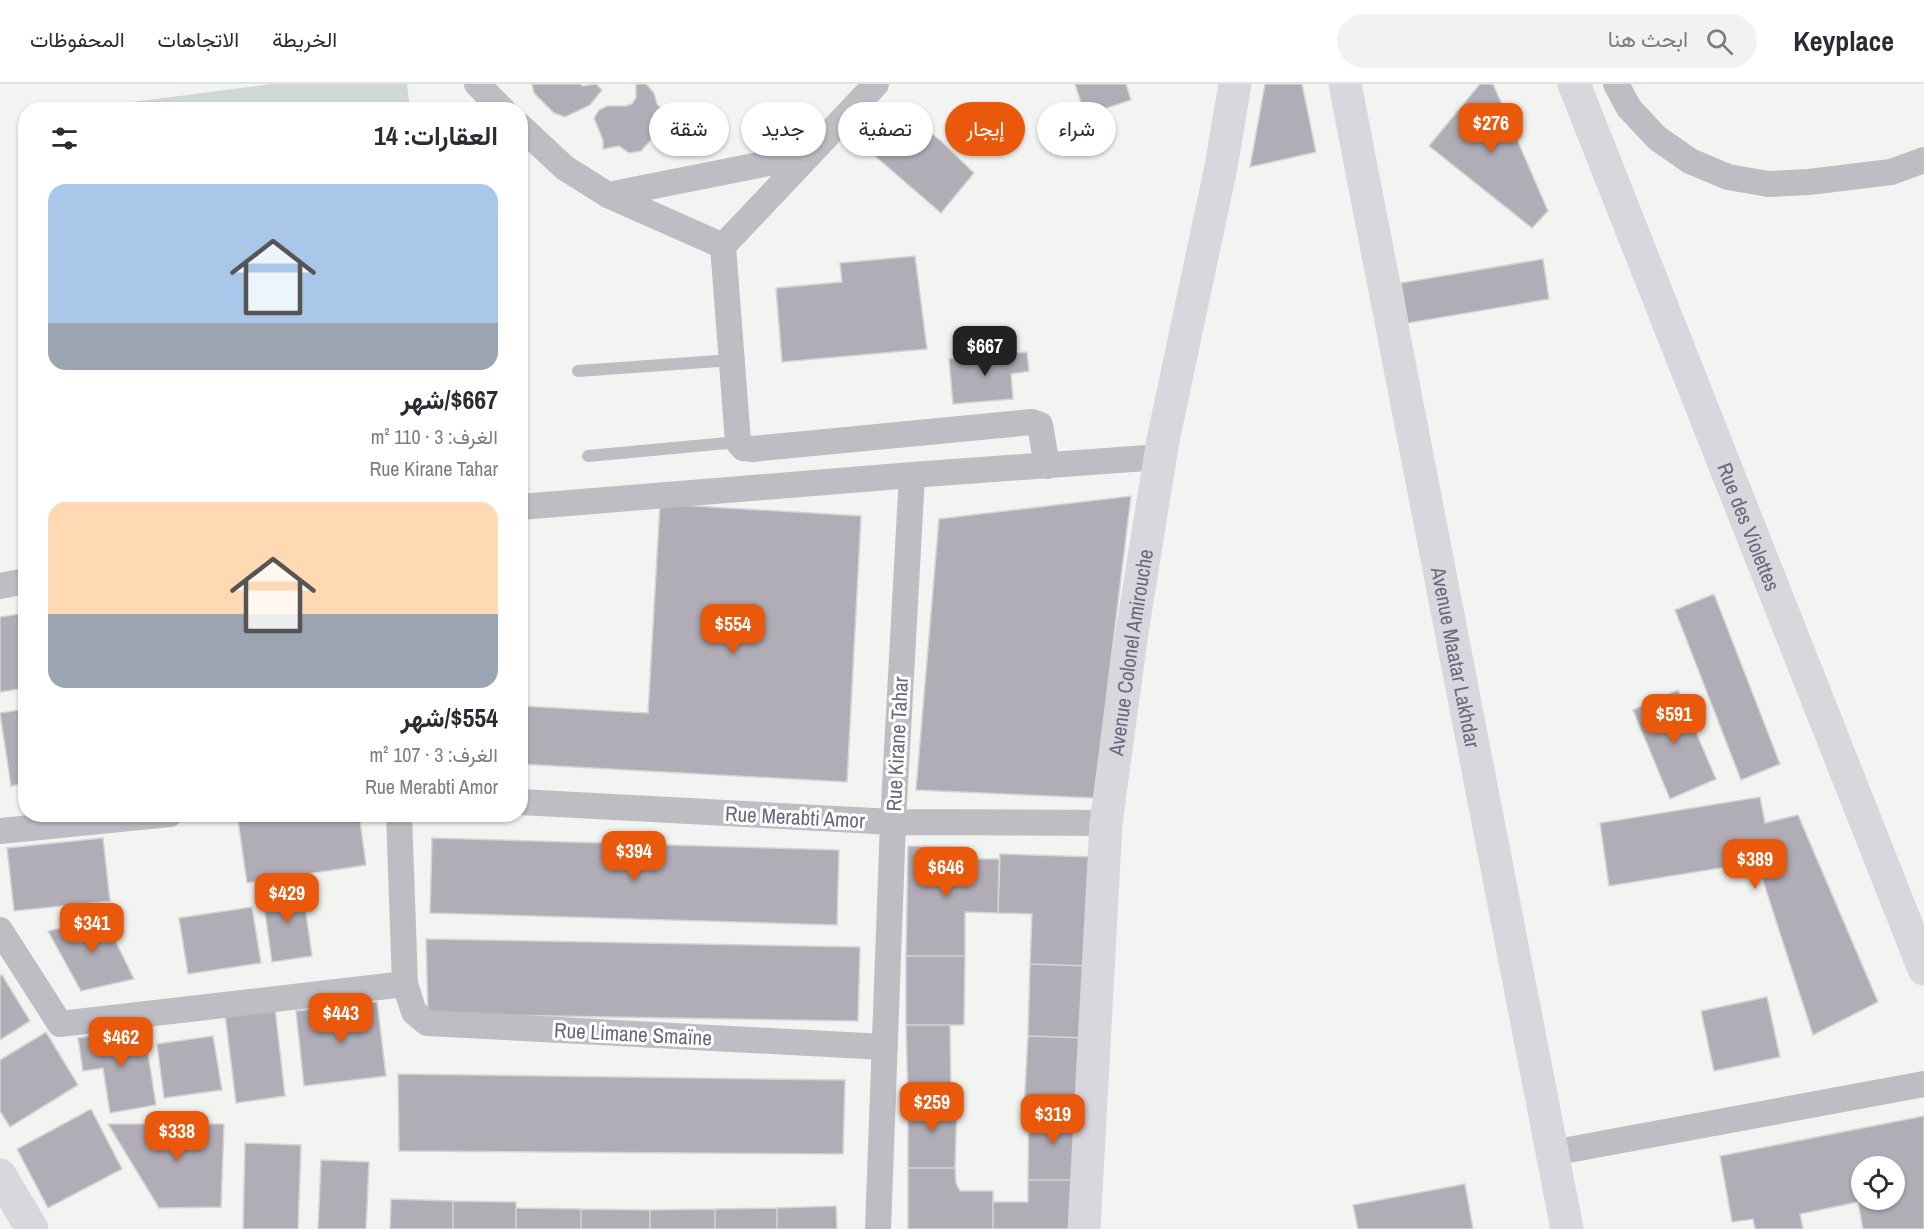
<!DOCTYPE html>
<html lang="ar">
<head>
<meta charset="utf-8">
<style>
  :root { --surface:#fff; --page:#f2f2f3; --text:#2b2b33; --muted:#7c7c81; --line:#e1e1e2; --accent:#ea580c }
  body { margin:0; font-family:"Archivo Narrow",Vazirmatn,sans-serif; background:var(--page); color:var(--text); direction:rtl; height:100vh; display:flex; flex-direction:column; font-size:22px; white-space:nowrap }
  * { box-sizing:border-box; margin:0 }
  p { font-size:20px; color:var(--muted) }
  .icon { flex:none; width:33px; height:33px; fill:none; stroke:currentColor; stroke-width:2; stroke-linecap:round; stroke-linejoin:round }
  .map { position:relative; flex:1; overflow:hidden; direction:ltr }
  .sheet { position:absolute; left:18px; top:18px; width:510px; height:720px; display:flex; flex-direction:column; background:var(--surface); border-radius:24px; box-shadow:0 2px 4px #0004; direction:rtl }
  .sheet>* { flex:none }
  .hud { position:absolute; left:546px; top:18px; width:570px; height:54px; direction:rtl; display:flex; gap:12px }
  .buttons { position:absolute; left:1851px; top:1072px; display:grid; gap:12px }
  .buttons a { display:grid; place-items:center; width:54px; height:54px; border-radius:50%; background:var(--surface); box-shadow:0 2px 4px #0004; font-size:30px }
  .price { position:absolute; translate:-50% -51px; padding:0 14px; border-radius:12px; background:var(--accent); color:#fff; font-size:20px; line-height:39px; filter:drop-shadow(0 2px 3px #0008) }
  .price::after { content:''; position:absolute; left:50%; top:36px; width:18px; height:14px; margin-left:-9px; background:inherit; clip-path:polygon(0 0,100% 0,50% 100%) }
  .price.selected { background:#222; color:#fff }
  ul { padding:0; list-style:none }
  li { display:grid; align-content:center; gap:12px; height:318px; padding:0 30px }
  li span { display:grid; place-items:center; height:186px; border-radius:18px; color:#555 }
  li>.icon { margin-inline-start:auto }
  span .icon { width:108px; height:108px; fill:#fffc; stroke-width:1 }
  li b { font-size:26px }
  h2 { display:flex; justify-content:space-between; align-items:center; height:72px; padding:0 30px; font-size:26px }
  .pill { padding:0 21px; border-radius:27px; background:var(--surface); box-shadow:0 2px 4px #0004; font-size:21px; line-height:54px }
  .pill.selected { background:var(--accent); color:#fff }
  header { display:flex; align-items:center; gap:36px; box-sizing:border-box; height:84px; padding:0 30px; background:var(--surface); border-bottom:2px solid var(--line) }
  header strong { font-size:28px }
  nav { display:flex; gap:33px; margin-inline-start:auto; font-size:21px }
  .search { width:420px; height:54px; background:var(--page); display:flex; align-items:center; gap:15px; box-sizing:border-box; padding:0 21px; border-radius:33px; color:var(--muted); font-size:22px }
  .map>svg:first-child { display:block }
</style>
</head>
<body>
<header>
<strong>Keyplace</strong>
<div class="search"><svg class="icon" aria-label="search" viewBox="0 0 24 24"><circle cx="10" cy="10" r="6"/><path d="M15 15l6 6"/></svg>ابحث هنا</div>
<nav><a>الخريطة</a><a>الاتجاهات</a><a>المحفوظات</a></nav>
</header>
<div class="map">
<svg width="1924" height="1145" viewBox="0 0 1924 1145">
  <rect width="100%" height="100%" fill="#f1f4f1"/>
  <path fill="#d0d8d4" d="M272 0H407L410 25H78Z"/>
  <path fill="#b0adb7" stroke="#d4d5d3" stroke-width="1.5" fill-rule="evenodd" d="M532 0H580L583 2 596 0 602 6 590 21 565 33 554 29 534 9Z
    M636 0H646L654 9 657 20 664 28 666 39 641 67 629 69 619 62 603 65V56L594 34 599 26 607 22H625L632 20 636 14Z
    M1075 0H1126L1131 16 1085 31Z
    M1265 0H1302L1316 68 1250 83Z
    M1480 0H1493L1548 127 1532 144 1429 62Z
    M895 20 941 57 974 89 941 129 861 60Z
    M915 172 927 265 782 278 776 204 842 198 840 179Z
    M1543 175 1549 215 1408 239 1401 199Z
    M1027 268 1029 287 1011 290 1013 315 953 320 949 275Z
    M1131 412 1094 714 916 706 939 435Z
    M660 420 861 432 847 698 520 680V622L648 629Z
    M1714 510 1780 680 1741 696 1675 526Z
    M26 529V604L0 608V533Z
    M1678 606 1716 695 1670 715 1633 626Z
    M26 625V699L11 702 0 629Z
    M1760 713 1765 739 1798 731 1878 918 1813 951 1757 778 1609 802 1600 739Z
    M273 730H359L366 781 247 799 238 736Z
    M103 754 110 817 14 827 7 764Z
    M432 754 839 766 837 841 430 829Z
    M908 762 969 763 968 775H999L998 829 965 828V872H906Z
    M1000 770 1095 773 1088 882 1030 880 1032 830 998 829Z
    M302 801 312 872 272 878 262 807Z
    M252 823 261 879 188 890 179 834Z
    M104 834 134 895 81 907 48 847Z
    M426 855 860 863 858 937 428 930Z
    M906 872H965L964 941H906Z
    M1030 880 1088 882 1086 954 1028 952Z
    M2 891 30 937 0 956V892Z
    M1767 913 1780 973 1714 987 1701 927Z
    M377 918 386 992 304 1002 296 927Z
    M275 924 285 1012 236 1019 225 930Z
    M906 941H950L951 1014H908Z
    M144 944 156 1021 110 1029 103 984 83 987 78 954Z
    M46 948 78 1001 10 1043 0 1027V976Z
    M213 952 222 1006 164 1014 157 960Z
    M1028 952 1086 954 1082 1028 1024 1026Z
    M398 990 845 996 843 1070 399 1067Z
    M908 1014H957L955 1084H908Z
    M91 1025 122 1085 48 1124 17 1065Z
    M1029 1026 1078 1028 1076 1096H1028Z
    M1924 1032V1145H1863L1858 1118 1800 1130 1803 1145H1755L1753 1135 1732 1138 1720 1072ZM1862 1083H1894V1116H1862Z
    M108 1040H224L221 1123 159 1124Z
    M245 1059 301 1061 298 1145H243Z
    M321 1076 369 1078 366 1145H318Z
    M908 1084H955L956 1099 960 1107H993V1145H908Z
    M1028 1096H1076L1075 1145H993V1118H1028Z
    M1465 1100 1473 1145H1358L1353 1121Z
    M391 1115 453 1117V1145H390Z
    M453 1117 516 1118V1145H453Z
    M836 1122 837 1145H777V1124Z
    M516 1124 581 1125V1145H516Z
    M777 1124V1145H715V1125Z
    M581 1125 650 1126V1145H581Z
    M715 1125V1145H650V1126Z"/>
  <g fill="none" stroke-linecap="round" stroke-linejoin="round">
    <path stroke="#bfbdc4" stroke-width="12" d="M578 287 732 276
      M588 372 738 358"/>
    <path stroke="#bfbdc4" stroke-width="26" d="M477 0 503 26
      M876 0 723 162 738 358 743 364 752 365 1032 338 1040 341 1047 382
      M1616 0 1629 24 1657 54 1690 77 1728 93 1768 100 1809 98 1891 88 1924 76
      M520 42 565 84 608 111 723 162
      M608 111 809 71
      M520 423 912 391 1160 373
      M0 502 26 497
      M520 718 893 738 1106 739
      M399 730 405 900 414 928 427 939 885 963
      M0 747 170 730
      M0 846 60 940 405 900
      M1552 1069 1924 1000
      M878 1145 893 738 912 391"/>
    <g stroke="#d9d6dd" stroke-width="33">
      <path id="s1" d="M1345 0 1567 1145"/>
      <path d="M0 1091 32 1145"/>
      <path id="s2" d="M1084 1145 1106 739 1132 548 1163 356 1221 83 1235 0"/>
    </g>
    <path stroke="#d9d6dd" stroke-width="33" id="s3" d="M1574 0 1924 885"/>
  </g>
  <g text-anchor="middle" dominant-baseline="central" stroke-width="6" stroke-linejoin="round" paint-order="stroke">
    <g font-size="21" fill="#6d667e" stroke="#fff">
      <text stroke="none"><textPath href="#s3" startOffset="476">Rue des Violettes</textPath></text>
      <text stroke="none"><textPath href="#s2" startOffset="579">Avenue Colonel Amirouche</textPath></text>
      <text stroke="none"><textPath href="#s1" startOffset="584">Avenue Maatar Lakhdar</textPath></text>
      <text transform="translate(897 660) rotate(-87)">Rue Kirane Tahar</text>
      <text transform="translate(795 733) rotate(3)">Rue Merabti Amor</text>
      <text transform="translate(633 950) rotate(3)">Rue Limane Smaïne</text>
    </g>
  </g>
</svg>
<div class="buttons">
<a><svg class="icon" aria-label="locate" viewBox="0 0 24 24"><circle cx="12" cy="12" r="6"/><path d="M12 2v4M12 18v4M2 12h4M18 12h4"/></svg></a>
</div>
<b class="price" style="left:1491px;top:70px">$276</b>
<b class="price selected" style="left:985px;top:293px">$667</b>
<b class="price" style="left:733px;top:571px">$554</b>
<b class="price" style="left:1674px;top:661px">$591</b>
<b class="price" style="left:634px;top:798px">$394</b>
<b class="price" style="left:1755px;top:806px">$389</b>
<b class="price" style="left:946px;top:814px">$646</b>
<b class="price" style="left:287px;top:840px">$429</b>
<b class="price" style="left:92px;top:870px">$341</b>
<b class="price" style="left:341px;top:960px">$443</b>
<b class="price" style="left:121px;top:984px">$462</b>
<b class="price" style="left:932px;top:1049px">$259</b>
<b class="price" style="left:1053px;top:1061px">$319</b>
<b class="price" style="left:177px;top:1078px">$338</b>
<div class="hud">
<a class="pill">شراء</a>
<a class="pill selected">إيجار</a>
<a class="pill">تصفية</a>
<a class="pill">جديد</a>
<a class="pill">شقة</a>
</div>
<section class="sheet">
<h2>العقارات: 14<svg class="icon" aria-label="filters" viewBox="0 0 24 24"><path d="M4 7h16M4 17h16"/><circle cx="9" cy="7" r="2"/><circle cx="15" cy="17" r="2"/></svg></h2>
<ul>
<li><span style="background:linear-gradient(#a9c7e8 75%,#9aa5b1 0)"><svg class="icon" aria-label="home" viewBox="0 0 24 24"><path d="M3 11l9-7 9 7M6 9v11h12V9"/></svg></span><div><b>$667/شهر</b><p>الغرف: 3 · 110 m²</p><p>Rue Kirane Tahar</p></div></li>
<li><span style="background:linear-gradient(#ffd9b3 60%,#9aa5b1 0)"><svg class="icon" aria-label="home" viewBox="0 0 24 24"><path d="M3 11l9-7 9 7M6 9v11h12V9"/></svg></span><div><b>$554/شهر</b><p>الغرف: 3 · 107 m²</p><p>Rue Merabti Amor</p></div></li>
</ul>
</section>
</div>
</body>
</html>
